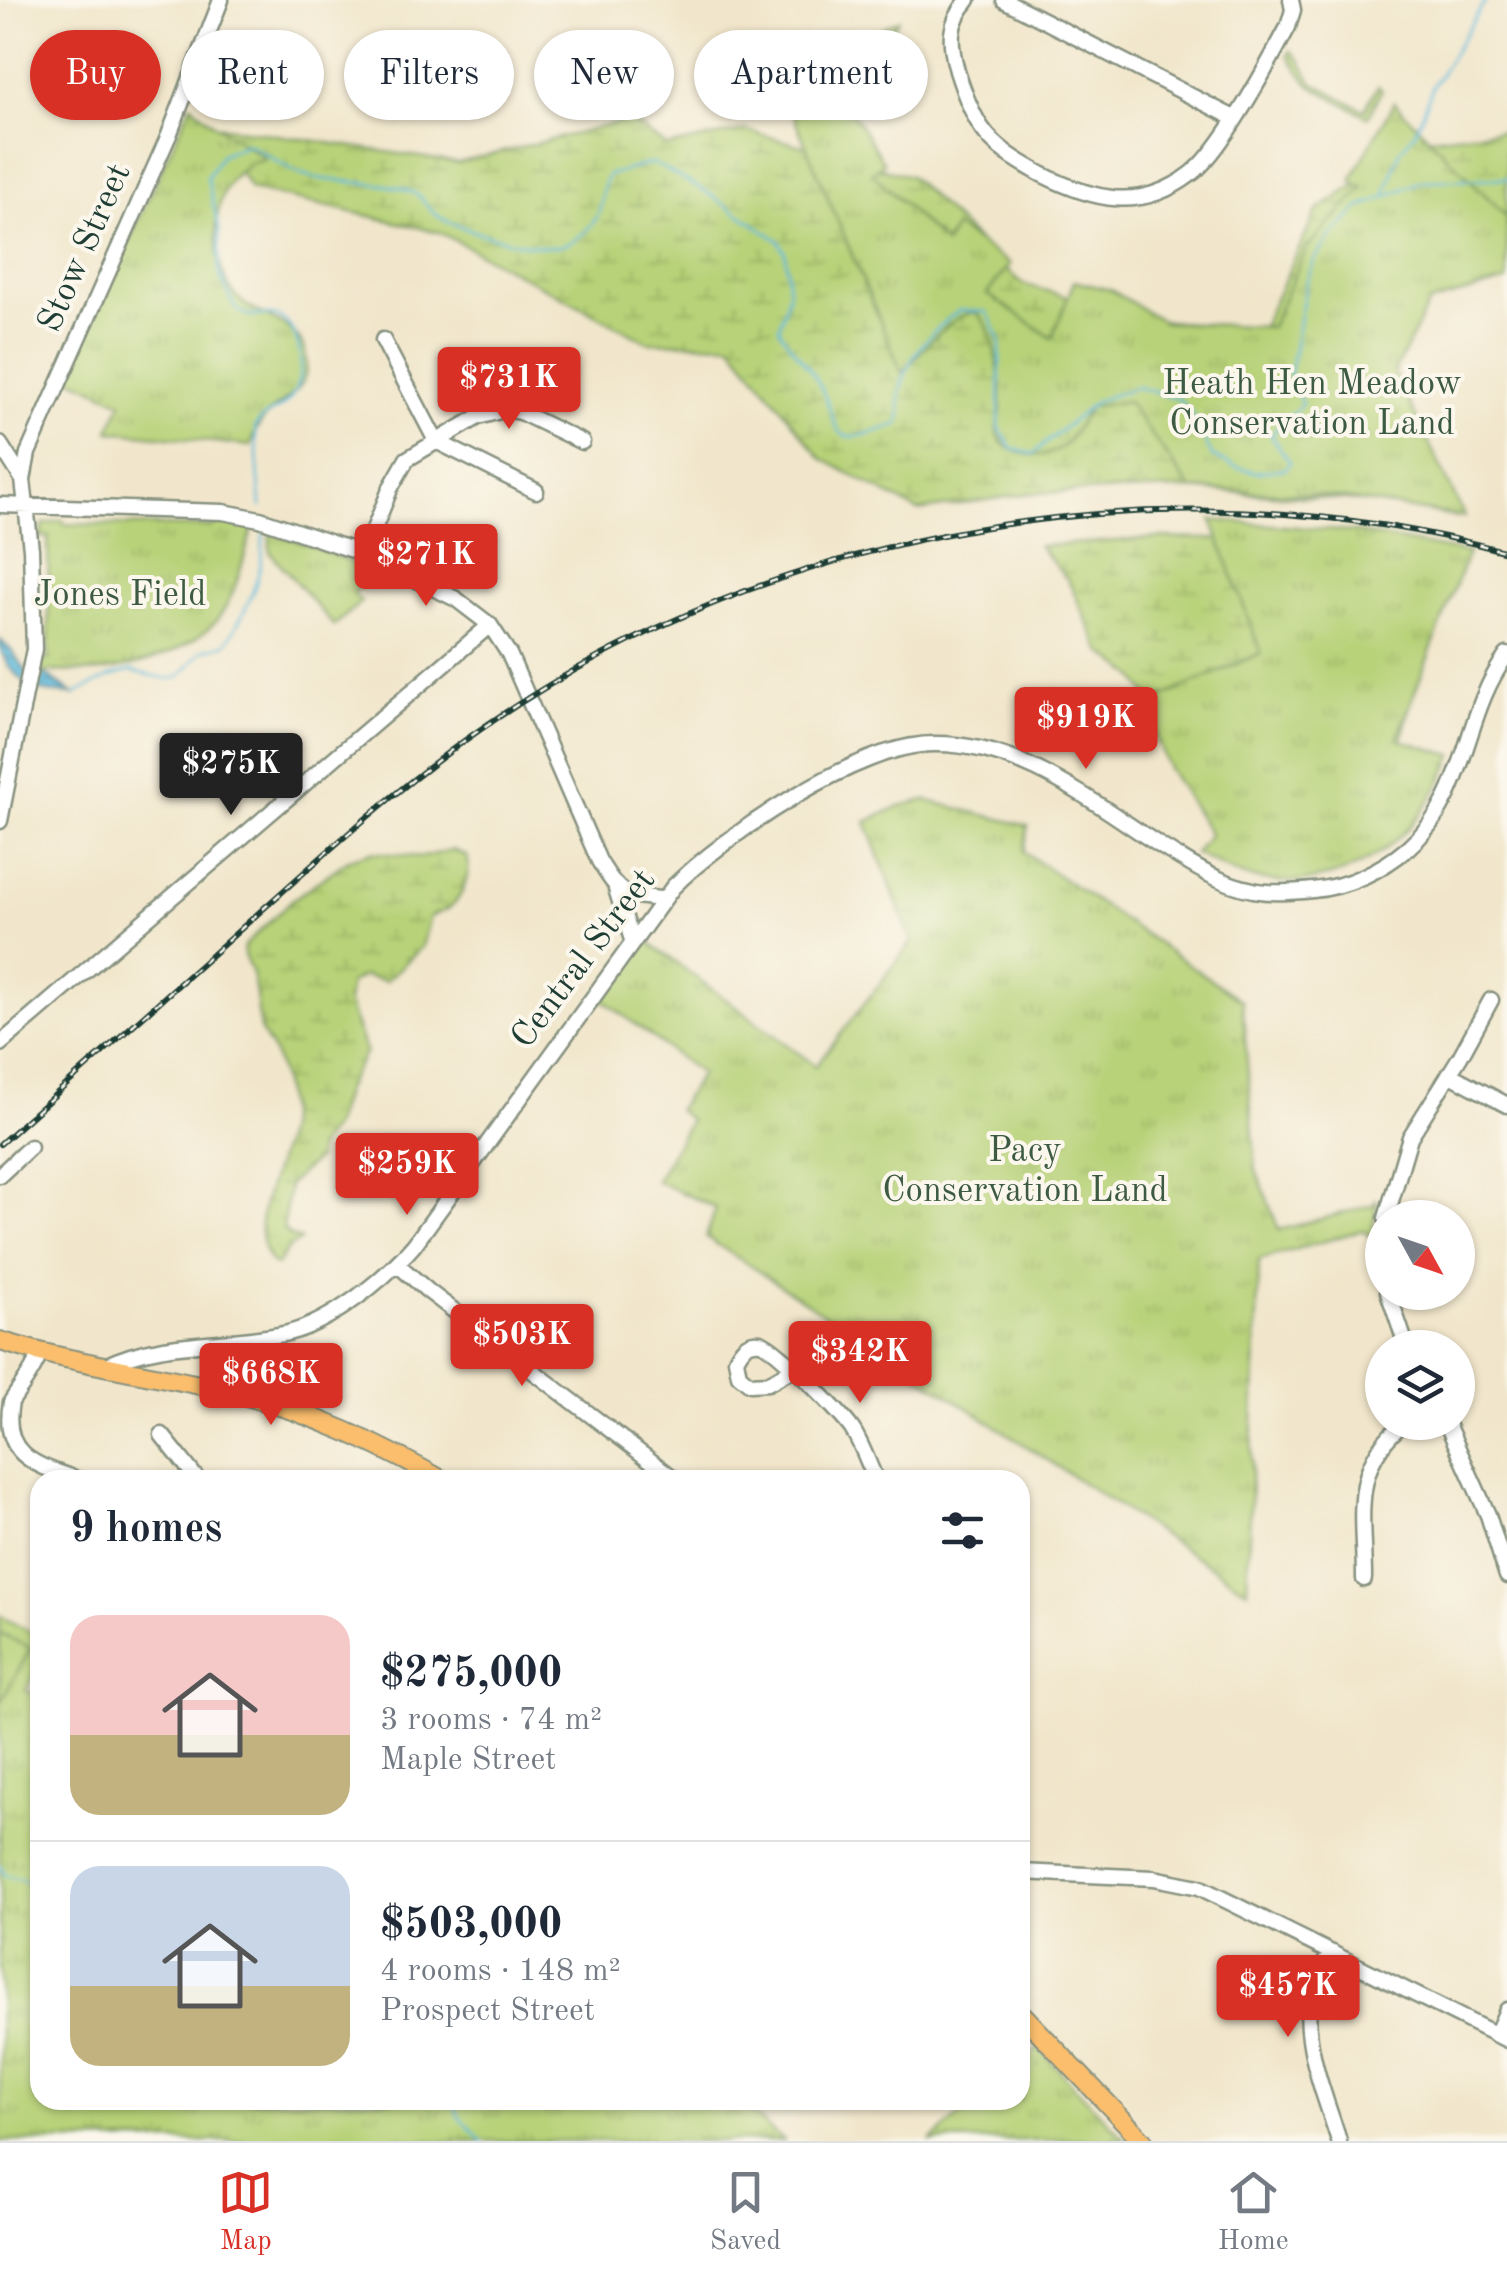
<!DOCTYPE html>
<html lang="en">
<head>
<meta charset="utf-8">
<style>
  :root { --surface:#fff; --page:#f2f2f3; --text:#1f2937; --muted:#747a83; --line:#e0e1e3; --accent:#d93025 }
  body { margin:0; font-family:"Old Standard TT",serif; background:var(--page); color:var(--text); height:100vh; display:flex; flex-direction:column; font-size:38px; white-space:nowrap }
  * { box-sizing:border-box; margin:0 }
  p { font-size:32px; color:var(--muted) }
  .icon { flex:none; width:55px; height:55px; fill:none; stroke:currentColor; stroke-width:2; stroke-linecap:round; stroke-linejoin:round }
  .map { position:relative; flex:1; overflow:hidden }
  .side { position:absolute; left:30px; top:1470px; width:1000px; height:640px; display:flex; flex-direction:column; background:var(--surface); border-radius:30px; box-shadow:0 2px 8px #0004 }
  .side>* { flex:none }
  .hud { position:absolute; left:30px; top:30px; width:1000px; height:90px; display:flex; gap:20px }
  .needle { width:65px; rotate:130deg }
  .tools { position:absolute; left:1365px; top:1200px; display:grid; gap:20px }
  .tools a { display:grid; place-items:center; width:110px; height:110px; border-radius:50%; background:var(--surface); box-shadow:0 2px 8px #0004; font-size:50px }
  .price { position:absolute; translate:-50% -85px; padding:0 22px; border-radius:10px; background:var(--accent); color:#fff; font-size:32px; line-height:65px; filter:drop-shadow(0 2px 5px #0008) }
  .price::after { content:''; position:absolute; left:50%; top:60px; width:30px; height:22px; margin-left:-15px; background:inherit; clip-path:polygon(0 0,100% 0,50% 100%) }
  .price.on { background:#222; color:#fff }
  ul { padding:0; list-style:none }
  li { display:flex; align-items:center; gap:30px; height:250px; padding:0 40px }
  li+li { border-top:2px solid var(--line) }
  li span { display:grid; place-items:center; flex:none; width:280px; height:200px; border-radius:30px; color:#555 }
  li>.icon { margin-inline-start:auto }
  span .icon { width:120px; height:120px; fill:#fffc; stroke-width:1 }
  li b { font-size:42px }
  h2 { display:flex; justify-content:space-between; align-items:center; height:120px; padding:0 40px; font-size:42px }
  .pill { padding:0 35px; border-radius:45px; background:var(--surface); box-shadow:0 2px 8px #0004; font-size:35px; line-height:90px }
  .pill.on { background:var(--accent); color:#fff }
  .tabs { display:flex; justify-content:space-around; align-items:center; height:140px; border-top:2px solid var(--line); background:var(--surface); font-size:28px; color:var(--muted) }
  .tabs a { display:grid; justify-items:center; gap:5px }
  .tabs .on { color:var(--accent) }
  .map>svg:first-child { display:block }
</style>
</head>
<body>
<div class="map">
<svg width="1507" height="2141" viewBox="0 0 1507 2141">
  <defs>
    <pattern id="wetland-marsh" width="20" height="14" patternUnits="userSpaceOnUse" patternTransform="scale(2.5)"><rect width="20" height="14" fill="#b7d278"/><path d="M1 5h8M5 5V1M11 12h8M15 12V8" fill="none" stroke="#9db568"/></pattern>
    <pattern id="park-tufts" width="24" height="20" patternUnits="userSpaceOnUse" patternTransform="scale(2.5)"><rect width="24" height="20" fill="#b7d278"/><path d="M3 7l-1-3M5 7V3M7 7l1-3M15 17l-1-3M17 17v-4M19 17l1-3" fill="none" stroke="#9db568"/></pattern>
    <pattern id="water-waves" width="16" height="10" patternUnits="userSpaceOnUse" patternTransform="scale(2.5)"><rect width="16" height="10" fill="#5fbadc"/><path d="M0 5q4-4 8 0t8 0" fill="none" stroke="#4e98b3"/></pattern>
  </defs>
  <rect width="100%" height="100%" fill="#fbf7ec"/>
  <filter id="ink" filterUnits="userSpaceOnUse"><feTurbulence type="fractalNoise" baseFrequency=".01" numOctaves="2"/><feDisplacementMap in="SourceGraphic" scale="20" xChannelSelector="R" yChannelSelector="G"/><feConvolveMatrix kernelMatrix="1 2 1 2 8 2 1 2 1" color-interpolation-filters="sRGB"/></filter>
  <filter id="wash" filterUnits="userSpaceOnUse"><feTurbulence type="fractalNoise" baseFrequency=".0048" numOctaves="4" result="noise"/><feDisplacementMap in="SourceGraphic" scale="40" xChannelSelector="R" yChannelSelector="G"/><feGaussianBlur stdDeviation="2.25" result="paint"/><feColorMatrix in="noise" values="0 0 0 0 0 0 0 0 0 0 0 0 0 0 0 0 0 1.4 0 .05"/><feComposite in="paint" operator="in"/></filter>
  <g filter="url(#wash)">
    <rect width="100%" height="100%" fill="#f1e6cb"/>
    <path fill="url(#wetland-marsh)" stroke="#6b8856" stroke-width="2.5" d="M630 120 667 147 745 130 910 176 1022 284 1146 319 1261 329 1317 211 1425 138 1507 130V264L1399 306 1389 388 1456 517 1374 502 1187 489 1031 493 918 511 821 458 731 344 648 342 439 232 250 189 213 125 458 163Z
      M1160 538 1273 540 1445 562 1395 767 1170 726 1135 677 1101 651 1068 580 1039 546Z
      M453 850 467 856C472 871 462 903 445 910 440 913 434 914 430 917L422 947 386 981 363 976 350 983 347 1001 366 1052 346 1087 334 1125 318 1147 317 1159 289 1184 283 1229 291 1237 301 1240 288 1248 277 1265 273 1264C239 1223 287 1161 287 1116 286 1094 281 1067 271 1048 267 1041 262 1036 260 1028 257 1010 257 992 252 974 249 962 242 958 244 946L292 900 350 859 371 852 422 857Z"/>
    <path fill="url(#park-tufts)" stroke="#6b8856" stroke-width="2.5" d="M898 20 851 111 884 163 872 173 945 244 955 227 1010 264 987 294 1052 338 1074 281 1111 290 1164 322 1271 327 1306 249 1363 188 1351 180 1394 102 1507 217V281L1429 303 1394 372 1465 517 1319 495 1191 489 1127 401 1089 407C1070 435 1067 460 1027 454 1017 452 1006 449 1000 439 995 431 1000 418 1001 409 1001 383 997 329 976 312 950 314 919 354 902 373L779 82Z
      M1291 51 1300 60 1312 82 1364 110 1378 86 1382 90 1368 117 1309 85 1288 55Z
      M191 104 214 124 265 158C250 163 236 170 228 185 210 214 213 269 235 295 257 321 303 318 306 360 310 405 259 399 251 446L109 431 122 402 68 377Z
      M63 520 64 524 213 527 216 521 253 527C243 557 236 599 215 622 189 651 137 667 100 671 79 674 58 668 37 674L39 659H49L48 537H40L44 524Z
      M1212 520 1354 532 1468 553 1397 739 1453 755C1420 842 1341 901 1244 876 1226 871 1211 860 1195 854L1210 834 1168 768 1144 705 1261 653Z
      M270 530 377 572 353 593 361 602 334 626 270 552Z
      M925 800 1028 826 1024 852 1242 1001 1256 1170 1279 1230 1373 1205 1377 1199 1372 1237 1363 1230 1259 1260 1247 1590 706 1237 716 1208 656 1181 690 1120 677 1110 701 1074 603 1000 644 939 816 1066 912 942 866 822 900 806Z
      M0 1616 40 1637V1666L26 1691 40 1696V2100H737L783 2141H0Z
      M1038 2048 1125 2139 931 2141 978 2100H1020V2064Z"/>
    <path fill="#b7d278" stroke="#6b8856" stroke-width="2.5" d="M0 1634 31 1648 1 1701H0Z"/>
    <path fill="url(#water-waves)" stroke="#3f7c88" stroke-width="2.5" d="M0 640 12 651 26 671 49 677 74 694C63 693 49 694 40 690 19 682 0 661 0 640Z"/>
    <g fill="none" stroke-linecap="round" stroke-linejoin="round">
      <path stroke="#5fbadc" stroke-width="2.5" d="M1386 193 1400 151 1415 132 1434 84 1486 0
        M261 507 255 428C261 414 275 413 285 404 308 385 305 335 281 318 270 312 260 317 249 315 244 314 240 311 235 308L219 273V229L207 177 222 154 248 144C268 155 293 174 316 178 348 184 383 180 414 193 424 198 427 208 435 214 453 229 538 251 560 246 575 243 594 226 599 212 603 199 601 187 608 175L653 163 703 190 778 240 785 252 789 291 779 328C788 347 806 361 817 380 846 433 822 451 899 424 903 412 898 405 900 393 905 358 933 329 960 310L987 312 1000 340 999 428 1012 449 1033 454 1096 401 1137 387 1179 399 1194 417 1212 456 1233 466 1256 472 1285 469 1290 462 1271 436C1278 423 1293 417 1302 403L1289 378 1306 284 1314 261 1330 238 1359 208 1422 181 1507 178
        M75 694 109 677 130 671 169 679 179 677 203 650 226 644C247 610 264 576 263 534
        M0 1866 5 1875 24 1880 39 1892
        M453 2100 459 2117 482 2141"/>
    </g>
  </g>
  <g filter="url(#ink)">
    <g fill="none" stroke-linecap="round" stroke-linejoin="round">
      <g stroke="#889280" stroke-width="19">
        <path id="minor" d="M968 0C948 23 949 42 957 71 963 90 970 110 981 127 995 148 1019 162 1041 174 1093 200 1140 213 1191 174 1221 152 1269 63 1288 27L1293 10 1291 0
          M1004 0 1234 118
          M383 340 436 441
          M469 372 491 412
          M436 441 536 491
          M0 444 23 480
          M0 505 223 512 260 519 364 554 456 599 490 625 509 654 599 861C620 895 622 895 661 899
          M364 554 391 487 407 459 478 417 507 409 520 412 582 442
          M0 821 34 649 31 549 23 480 28 453 169 135 221 0
          M616 889 632 940
          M0 1044 490 625
          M1449 1074 1507 1105
          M0 1175 30 1147
          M1386 1218 1410 1137 1460 1057 1491 1000
          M397 1264 428 1291 676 1480
          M1388 1292 1407 1348
          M40 1353C34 1371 21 1386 11 1402 0 1459 41 1466 79 1480
          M105 1366C161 1338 227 1347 288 1333 332 1322 385 1279 414 1245L673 887C725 835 859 744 934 744 1022 743 1093 803 1164 848 1192 865 1220 884 1253 890 1272 894 1293 892 1313 890 1348 887 1382 870 1408 848 1470 794 1462 715 1507 655
          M793 1369 768 1383 750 1384 739 1375 736 1359C741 1349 747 1340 760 1342 773 1343 842 1415 852 1429 862 1444 868 1463 876 1480
          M1446 1422 1488 1515 1507 1576
          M162 1435 198 1480
          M1364 1579C1364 1517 1349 1466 1405 1422
          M1020 1872 1154 1878 1199 1887 1507 2040
          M1333 1953C1283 2004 1322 2084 1339 2141
          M1496 2035 1507 2010"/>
      </g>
      <g stroke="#889280" stroke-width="22">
        <path id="major" d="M0 1341C78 1365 159 1374 239 1394 311 1412 377 1444 442 1480
          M1020 2012 1143 2141"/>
      </g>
      <use href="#minor" stroke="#fff" stroke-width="14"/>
      <use href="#major" stroke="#fabe6d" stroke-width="18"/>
      <g stroke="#1f3d34" stroke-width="6">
        <path id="rail" d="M0 1144C81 1072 162 999 243 927 320 858 396 788 481 729 772 526 1165 458 1507 552"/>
      </g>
      <use href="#rail" stroke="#fbf7ec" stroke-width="2.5" stroke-dasharray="8" stroke-linecap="butt"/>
    </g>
  </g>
  <g text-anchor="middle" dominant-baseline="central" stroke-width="8" stroke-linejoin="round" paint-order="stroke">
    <g font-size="35" fill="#1f3d34" stroke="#fbf7ec">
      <text transform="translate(85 248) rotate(-66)">Stow Street</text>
      <text transform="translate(584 959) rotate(-53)">Central Street</text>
    </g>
    <g font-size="35" fill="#3d5b42" stroke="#fbf7ec">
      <text x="1312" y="384">Heath Hen Meadow<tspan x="1312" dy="40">Conservation Land</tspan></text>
      <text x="120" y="595">Jones Field</text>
      <text x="1025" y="1151">Pacy<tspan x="1025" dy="40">Conservation Land</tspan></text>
    </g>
  </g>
</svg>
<div class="tools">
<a><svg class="needle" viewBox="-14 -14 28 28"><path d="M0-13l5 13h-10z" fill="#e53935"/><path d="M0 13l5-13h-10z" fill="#747a83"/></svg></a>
<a><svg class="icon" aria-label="layers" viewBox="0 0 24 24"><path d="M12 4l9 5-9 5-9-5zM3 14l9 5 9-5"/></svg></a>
</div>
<b class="price" style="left:509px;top:432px">$731K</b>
<b class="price" style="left:426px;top:609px">$271K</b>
<b class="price" style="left:1086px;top:772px">$919K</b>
<b class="price on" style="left:231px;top:818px">$275K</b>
<b class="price" style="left:407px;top:1218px">$259K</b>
<b class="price" style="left:522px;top:1389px">$503K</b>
<b class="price" style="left:860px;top:1406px">$342K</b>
<b class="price" style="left:271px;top:1428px">$668K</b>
<b class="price" style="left:1288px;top:2040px">$457K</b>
<div class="hud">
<a class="pill on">Buy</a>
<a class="pill">Rent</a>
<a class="pill">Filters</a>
<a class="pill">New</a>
<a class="pill">Apartment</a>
</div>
<section class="side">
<h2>9 homes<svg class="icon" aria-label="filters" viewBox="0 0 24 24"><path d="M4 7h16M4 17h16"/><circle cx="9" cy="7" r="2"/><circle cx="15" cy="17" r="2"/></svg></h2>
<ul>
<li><span style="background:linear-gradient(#f6c9c9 60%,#c2b280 0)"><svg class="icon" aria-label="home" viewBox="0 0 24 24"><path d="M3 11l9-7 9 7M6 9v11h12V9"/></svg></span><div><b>$275,000</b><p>3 rooms · 74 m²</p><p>Maple Street</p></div></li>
<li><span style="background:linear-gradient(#c9d6e8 60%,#c2b280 0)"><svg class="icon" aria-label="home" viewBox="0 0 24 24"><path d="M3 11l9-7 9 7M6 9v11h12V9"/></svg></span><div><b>$503,000</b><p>4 rooms · 148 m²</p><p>Prospect Street</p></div></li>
</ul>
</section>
</div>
<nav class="tabs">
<a class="on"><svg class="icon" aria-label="map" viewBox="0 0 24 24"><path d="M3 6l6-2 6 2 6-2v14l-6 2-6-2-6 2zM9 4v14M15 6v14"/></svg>Map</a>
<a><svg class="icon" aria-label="saved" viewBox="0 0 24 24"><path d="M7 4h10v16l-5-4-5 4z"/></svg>Saved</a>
<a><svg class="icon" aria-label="home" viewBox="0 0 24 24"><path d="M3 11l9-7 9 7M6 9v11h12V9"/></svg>Home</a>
</nav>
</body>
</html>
